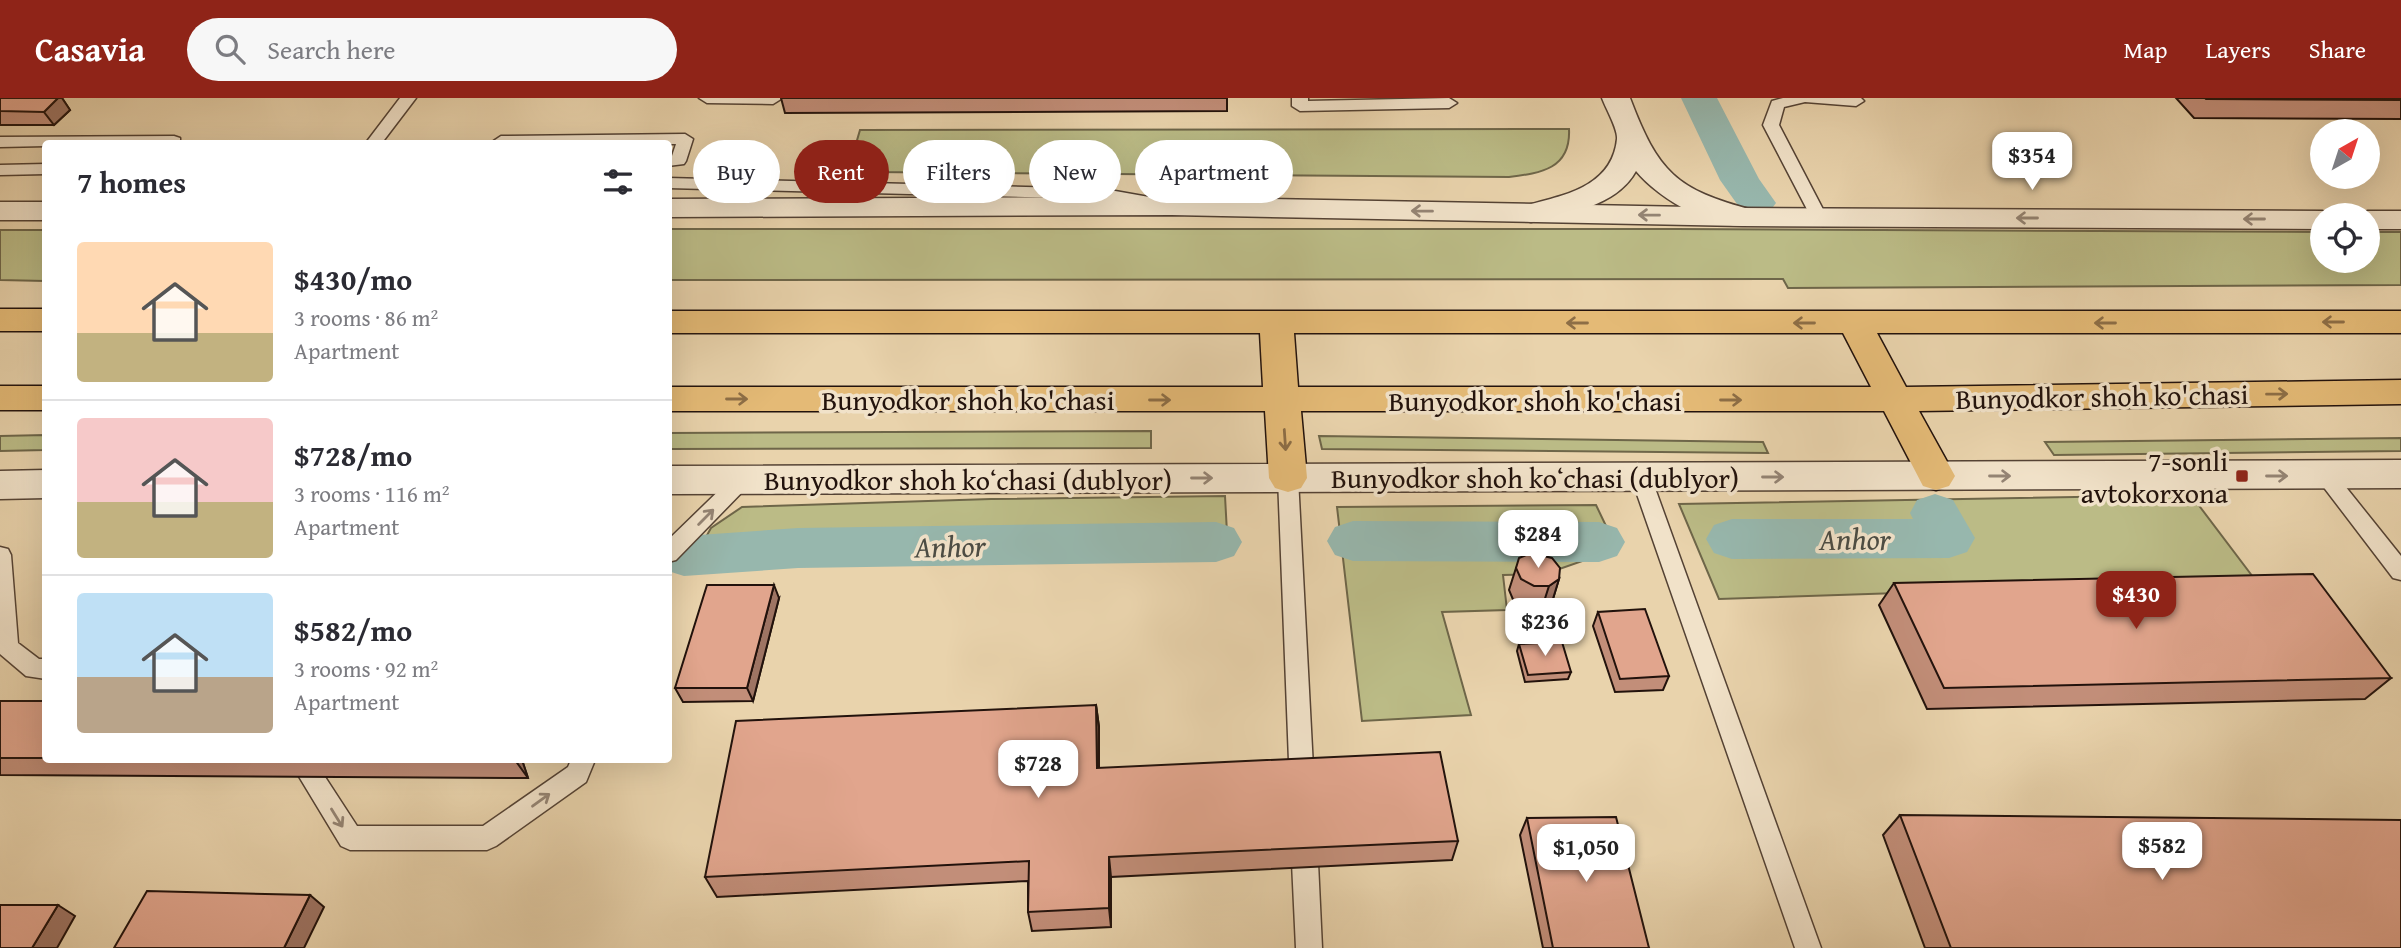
<!DOCTYPE html>
<html lang="en">
<head>
<meta charset="utf-8">
<style>
  :root { --surface:#fff; --page:#f7f7f7; --text:#2b2b33; --muted:#7c7c81; --line:#e1e1e2; --accent:#8f2418 }
  body { margin:0; font-family:"Gentium Book Plus",serif; background:var(--page); color:var(--text); height:100vh; display:flex; flex-direction:column; font-size:26px; white-space:nowrap }
  * { box-sizing:border-box; margin:0 }
  p { font-size:23px; color:var(--muted) }
  .icon { flex:none; width:38px; height:38px; fill:none; stroke:currentColor; stroke-width:2; stroke-linecap:round; stroke-linejoin:round }
  .map { position:relative; flex:1; overflow:hidden }
  .panel { position:absolute; left:42px; top:42px; width:630px; height:623px; display:flex; flex-direction:column; background:var(--surface); border-radius:7px; box-shadow:0 7px 28px #0002 }
  .panel>* { flex:none }
  .top-card { position:absolute; left:693px; top:42px; width:665px; height:63px; display:flex; gap:14px }
  .needle { width:46px; rotate:39deg }
  .controls { position:absolute; left:2310px; top:21px; display:grid; gap:14px }
  .controls a { display:grid; place-items:center; width:70px; height:70px; border-radius:50%; background:var(--surface); box-shadow:0 7px 28px #0002; font-size:35px }
  .price { position:absolute; translate:-50% -60px; padding:0 16px; border-radius:14px; background:#fff; color:#222; font-size:23px; line-height:46px; filter:drop-shadow(0 2px 4px #0008) }
  .price::after { content:''; position:absolute; left:50%; top:42px; width:21px; height:16px; margin-left:-10px; background:inherit; clip-path:polygon(0 0,100% 0,50% 100%) }
  .price.selected { background:var(--accent); color:#fff }
  ul { padding:0; list-style:none }
  li { display:flex; align-items:center; gap:21px; height:175px; padding:0 35px }
  li+li { border-top:2px solid var(--line) }
  li span { display:grid; place-items:center; flex:none; width:196px; height:140px; border-radius:7px; color:#555 }
  li>.icon { margin-inline-start:auto }
  span .icon { width:84px; height:84px; fill:#fffc; stroke-width:1 }
  li b { font-size:30px }
  h2 { display:flex; justify-content:space-between; align-items:center; height:84px; padding:0 35px; font-size:30px }
  .tag { padding:0 24px; border-radius:32px; background:var(--surface); box-shadow:0 7px 28px #0002; font-size:24px; line-height:63px }
  .tag.selected { background:var(--accent); color:#fff }
  header { display:flex; align-items:center; gap:42px; box-sizing:border-box; height:98px; padding:0 35px; background:var(--accent); color:#fff }
  header strong { font-size:33px }
  nav { display:flex; gap:38px; margin-inline-start:auto; font-size:24px }
  .search { width:490px; height:63px; background:var(--page); display:flex; align-items:center; gap:18px; box-sizing:border-box; padding:0 24px; border-radius:38px; color:var(--muted); font-size:26px }
  .map>svg:first-child { display:block }
</style>
</head>
<body>
<header>
<strong>Casavia</strong>
<div class="search"><svg class="icon" aria-label="search" viewBox="0 0 24 24"><circle cx="10" cy="10" r="6"/><path d="M15 15l6 6"/></svg>Search here</div>
<nav><a>Map</a><a>Layers</a><a>Share</a></nav>
</header>
<div class="map">
<svg width="2401" height="850" viewBox="0 0 2401 850">
  <rect width="100%" height="100%" fill="#e9d3ac"/>
  <filter id="stains"><feTurbulence type="fractalNoise" baseFrequency=".00286" numOctaves="4"/><feColorMatrix values="0 0 0 0 .2 0 0 0 0 .09 0 0 0 0 .02 0 0 0 .5 -.17"/></filter>
  <radialGradient id="worn" r=".72"><stop offset=".6" stop-color="#630" stop-opacity="0"/><stop offset="1" stop-color="#630" stop-opacity=".3"/></radialGradient>
  <path fill="#bbbb86" stroke="#6e6649" stroke-width="2" d="M1569 31C1571 71 1541 75 1509 79L869 74 855 71 851 63 860 32Z
    M669 131H1675L2322 134V163H2368V134H2401V187L1788 190 1783 181 669 182Z
    M0 132H45V183L0 182Z
    M1151 333V350L668 351 669 335Z
    M45 337V352L0 353V338Z
    M1319 338 1763 344 1768 355 1322 351Z
    M2401 340V353L2054 357 2045 344Z
    M2191 397 2256 483 1719 501 1679 406Z
    M1225 398 1227 435 807 436 701 448 711 430 742 409 991 401Z
    M1596 407 1617 451 1545 476 1503 477 1507 512 1442 514 1471 617 1362 623 1337 409Z"/>
  <g fill="none" stroke-linecap="round" stroke-linejoin="round">
    <path fill="#97b7ad" fill-rule="evenodd" d="M1681 0H1717L1759 81 1776 105 1770 113 1756 117 1742 113 1720 82Z
      M1935 396 1953 402 1975 440 1967 454 1949 460 1732 461 1714 455 1706 441 1714 427 1732 421H1913L1910 415 1917 402Z
      M1353 423 1599 424 1617 430 1625 444 1617 458 1599 464 1353 463 1335 457 1327 443 1335 429Z
      M1216 424 1234 430 1242 444 1234 458 1216 464 798 470 684 478 668 473V443L684 438 798 430Z"/>
    <g stroke="#544234" stroke-width="3">
      <path id="service" d="M400 0H416L381 46H365Z
        M699 0H780L781 1 773 6 707 5Z
        M1292 0H1308V3L1449 0 1457 5 1449 10 1300 13 1292 8Z
        M1783 0H1861L1864 3 1856 8 1805 4 1784 9 1779 27 1827 119 1825 123H1813L1811 119 1763 27 1772 3Z
        M685 36 693 41 686 63 684 66 668 68V58H672L676 46H489L501 38Z
        M174 38 180 40V46H46V48L0 49V39Z
        M46 66V76L0 77V67Z
        M668 80 1104 91 1149 99 1157 104 1149 109 1104 101 668 90Z
        M2326 371 2333 373 2401 458V482L2393 480 2319 383 2316 378 2319 373Z
        M1641 372 1648 374 1651 379 1821 850H1795L1631 379 1634 374Z
        M1288 373 1295 375 1298 380 1314 689 1311 697 1302 700 1293 697 1290 689 1278 380 1281 375Z
        M743 374 750 376 753 381 750 386 676 462 668 464V442L736 376Z
        M0 449 8 451 11 457 18 545 39 561H46V581L26 578 0 556Z
        M289 662H314L357 728H483L568 669 571 662H595L586 684 496 748 487 752H350L341 748Z
        M1304 731 1313 735 1317 743 1322 850H1296L1291 743 1295 735Z"/>
    </g>
    <g stroke="#544234" stroke-width="3">
      <path id="minor" d="M1602 0H1630C1658 74 1676 92 1753 112L1757 119 1753 126C1716 135 1659 101 1636 73 1616 109 1568 115 1531 124L1520 121 1516 115 1520 109C1560 98 1612 91 1617 41 1618 31 1606 11 1602 0Z"/>
    </g>
    <g stroke="#544234" stroke-width="3">
      <path id="tertiary" d="M1172 99 1742 110 2322 113 2334 117H2322V131L1742 128 1172 117 668 119V101Z
        M0 104H46V122H0Z
        M2368 113H2401V131H2368V117H2356Z
        M2401 362V390L668 396V368Z
        M46 372V400L0 401V373Z"/>
    </g>
    <g stroke="#22120c" stroke-width="3">
      <path id="primary" d="M0 211H46V233H0Z
        M668 213H2401V235H1877L1906 289 2401 282V306L1919 313 1955 378 1949 388 1936 392 1923 388 1884 313H1301L1307 380 1301 390 1288 394 1275 390 1269 380 1265 313H668V289H1263L1260 235H668ZM1294 235H1843L1871 289H1298Z
        M0 288H46V312H0Z"/>
    </g>
    <use href="#service" fill="#f1e2c9" fill-rule="evenodd"/>
    <use href="#minor" fill="#f1e2c9" fill-rule="evenodd"/>
    <use href="#tertiary" fill="#f1e2c9" fill-rule="evenodd"/>
    <use href="#primary" fill="#e4ba76" fill-rule="evenodd"/>
  </g>
  <path fill="#c28e79" stroke="#22120c" stroke-width="2" d="M0 0H62L70 12 54 27H0Z
    M781 0H1227V13L785 15Z
    M2176 0H2401V21L2194 20Z
    M1516 470 1559 481 1552 504 1542 510H1528L1514 504 1509 492Z
    M1894 485 2391 580 2365 601 1927 611 1879 507Z
    M779 500 753 603 683 604 675 590Z
    M1598 514 1669 578 1663 592 1615 594 1593 528Z
    M1519 546 1571 574 1568 581 1525 584 1517 553Z
    M0 603H46V662H522L528 680 0 677Z
    M1096 607 1099 629V670L1458 743 1452 762 1111 779V829L1032 833 1028 814V783L717 799 705 779Z
    M1900 717 2401 850H1925L1883 737Z
    M1527 720 1649 850H1543L1520 737Z"/>
  <path fill="#9e7463" stroke="#22120c" stroke-width="2" d="M58 0H62L70 12 54 27 44 14Z
    M1559 481 1552 504 1542 510 1549 488Z
    M774 487 779 500 753 603 747 590Z
    M1096 607 1099 629V690L1097 670Z
    M515 662H522L528 680Z
    M1109 759 1111 779V829L1109 810Z
    M310 797 324 809 304 850H284Z
    M58 807 75 818 57 850H32Z"/>
  <path fill="#e1a58d" stroke="#22120c" stroke-width="2" d="M0 0H58L44 14 0 13Z
    M2205 0H2401V2L2206 1Z
    M1531 455 1552 460 1560 470 1559 481 1549 488H1534L1521 481 1516 470 1519 460Z
    M2313 476 2391 580 1944 590 1894 485Z
    M707 487H774L747 590H675Z
    M1645 511 1669 578 1620 581 1598 514Z
    M1562 544 1571 574 1528 577 1519 546Z
    M0 603H46V660H0Z
    M1096 607 1097 670 1440 654 1458 743 1109 759V810L1028 814 1029 763 705 779 736 623Z
    M1900 717 2401 722V850H1951Z
    M1616 719 1649 850H1553L1527 720Z
    M147 793 310 797 284 850H114Z
    M0 807H58L32 850H0Z"/>
  <defs><path id="oneway-shaft" d="M-6 0H5M1.5-3L5.5 0L1.5 3" fill="none" stroke-width="1.6" stroke-linecap="round" stroke-linejoin="round" transform="scale(1.75)"/></defs>
  <g stroke="#948474">
    <use href="#oneway-shaft" transform="translate(1422 113) rotate(-179)"/>
    <use href="#oneway-shaft" transform="translate(1649 117) rotate(-179)"/>
    <use href="#oneway-shaft" transform="translate(2027 120) rotate(-180)"/>
    <use href="#oneway-shaft" transform="translate(2254 121) rotate(-180)"/>
    <use href="#oneway-shaft" transform="translate(2000 378)"/>
    <use href="#oneway-shaft" transform="translate(2277 378)"/>
    <use href="#oneway-shaft" transform="translate(1773 379)"/>
    <use href="#oneway-shaft" transform="translate(1202 380)"/>
    <use href="#oneway-shaft" transform="translate(706 419) rotate(-45)"/>
    <use href="#oneway-shaft" transform="translate(541 702) rotate(-36)"/>
    <use href="#oneway-shaft" transform="translate(337 720) rotate(58)"/>
  </g>
  <g stroke="#8d6e46">
    <use href="#oneway-shaft" transform="translate(2333 224) rotate(180)"/>
    <use href="#oneway-shaft" transform="translate(1577 225) rotate(-180)"/>
    <use href="#oneway-shaft" transform="translate(1804 225) rotate(-180)"/>
    <use href="#oneway-shaft" transform="translate(2105 225) rotate(180)"/>
    <use href="#oneway-shaft" transform="translate(2277 296) rotate(-1)"/>
    <use href="#oneway-shaft" transform="translate(737 301)"/>
    <use href="#oneway-shaft" transform="translate(1160 302)"/>
    <use href="#oneway-shaft" transform="translate(1731 302)"/>
    <use href="#oneway-shaft" transform="translate(1285 342) rotate(86)"/>
  </g>
  <rect fill="#8f2418" stroke="#f1e2c9" stroke-width="2.5" x="2235" y="371" width="14" height="14" rx="3.5"/>
  <g text-anchor="middle" dominant-baseline="central" stroke-width="7" stroke-linejoin="round" paint-order="stroke">
    <g font-size="28" fill="#22120c" stroke="#f1e2c9">
      <text transform="translate(2102 298) rotate(-1)">Bunyodkor shoh ko'chasi</text>
      <text x="968" y="301">Bunyodkor shoh ko'chasi</text>
      <text x="1535" y="302">Bunyodkor shoh ko'chasi</text>
      <text x="1535" y="379">Bunyodkor shoh koʻchasi (dublyor)</text>
      <text x="968" y="381">Bunyodkor shoh koʻchasi (dublyor)</text>
    </g>
    <g font-size="28" fill="#22120c" stroke="#f1e2c9" text-anchor="end">
      <text x="2228" y="362">7-sonli<tspan x="2228" dy="32">avtokorxona</tspan></text>
    </g>
    <g font-size="30" font-style="italic" fill="#4b4c44" stroke="#f1e2c9">
      <text x="1855" y="441">Anhor</text>
      <text transform="translate(950 448) rotate(-1)">Anhor</text>
    </g>
  </g>
  <rect width="100%" height="100%" filter="url(#stains)"/>
  <rect width="100%" height="100%" fill="url(#worn)"/>
</svg>
<div class="controls">
<a><svg class="needle" viewBox="-14 -14 28 28"><path d="M0-13l5 13h-10z" fill="#e53935"/><path d="M0 13l5-13h-10z" fill="#7c7c81"/></svg></a>
<a><svg class="icon" aria-label="locate" viewBox="0 0 24 24"><circle cx="12" cy="12" r="6"/><path d="M12 2v4M12 18v4M2 12h4M18 12h4"/></svg></a>
</div>
<b class="price" style="left:2032px;top:94px">$354</b>
<b class="price" style="left:1538px;top:472px">$284</b>
<b class="price selected" style="left:2136px;top:533px">$430</b>
<b class="price" style="left:1545px;top:560px">$236</b>
<b class="price" style="left:1038px;top:702px">$728</b>
<b class="price" style="left:2162px;top:784px">$582</b>
<b class="price" style="left:1586px;top:786px">$1,050</b>
<div class="top-card">
<a class="tag">Buy</a>
<a class="tag selected">Rent</a>
<a class="tag">Filters</a>
<a class="tag">New</a>
<a class="tag">Apartment</a>
</div>
<section class="panel">
<h2>7 homes<svg class="icon" aria-label="filters" viewBox="0 0 24 24"><path d="M4 7h16M4 17h16"/><circle cx="9" cy="7" r="2"/><circle cx="15" cy="17" r="2"/></svg></h2>
<ul>
<li><span style="background:linear-gradient(#ffd9b3 65%,#c2b280 0)"><svg class="icon" aria-label="home" viewBox="0 0 24 24"><path d="M3 11l9-7 9 7M6 9v11h12V9"/></svg></span><div><b>$430/mo</b><p>3 rooms · 86 m²</p><p>Apartment</p></div></li>
<li><span style="background:linear-gradient(#f6c9c9 60%,#c2b280 0)"><svg class="icon" aria-label="home" viewBox="0 0 24 24"><path d="M3 11l9-7 9 7M6 9v11h12V9"/></svg></span><div><b>$728/mo</b><p>3 rooms · 116 m²</p><p>Apartment</p></div></li>
<li><span style="background:linear-gradient(#bfe0f5 60%,#b9a48a 0)"><svg class="icon" aria-label="home" viewBox="0 0 24 24"><path d="M3 11l9-7 9 7M6 9v11h12V9"/></svg></span><div><b>$582/mo</b><p>3 rooms · 92 m²</p><p>Apartment</p></div></li>
</ul>
</section>
</div>
</body>
</html>
